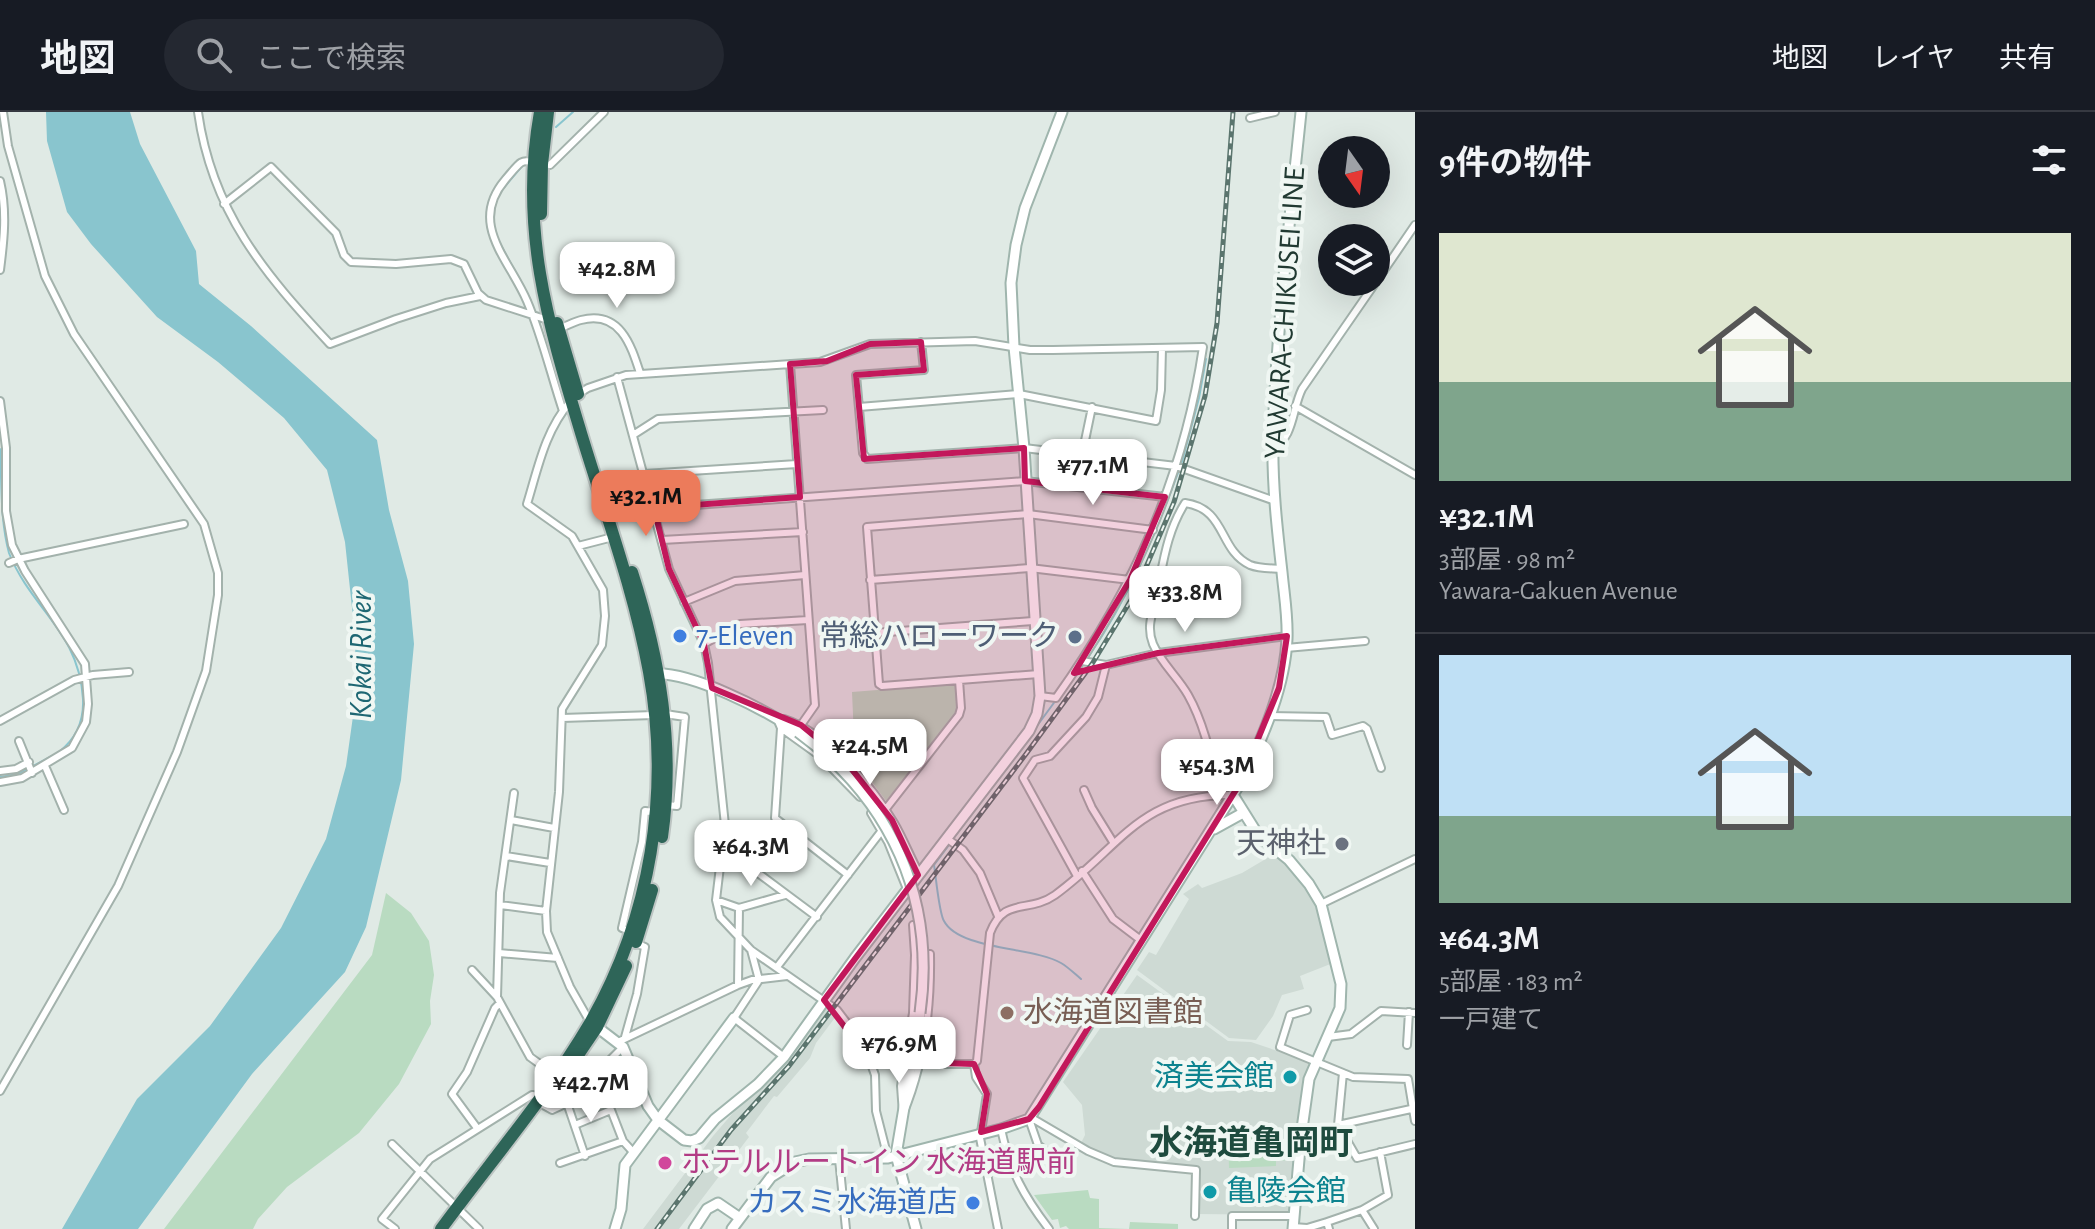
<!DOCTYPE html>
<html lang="ja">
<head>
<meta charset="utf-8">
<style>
  :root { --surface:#171b24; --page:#242831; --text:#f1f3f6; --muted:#9ea1a6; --line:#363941; --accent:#ec7b5b }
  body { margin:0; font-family:"Alegreya Sans","Noto Sans JP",sans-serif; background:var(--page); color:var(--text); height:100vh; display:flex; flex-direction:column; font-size:30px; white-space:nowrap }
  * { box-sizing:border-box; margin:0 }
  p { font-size:26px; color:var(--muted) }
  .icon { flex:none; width:44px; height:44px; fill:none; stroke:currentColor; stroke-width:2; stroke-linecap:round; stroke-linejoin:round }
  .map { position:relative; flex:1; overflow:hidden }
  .sheet { display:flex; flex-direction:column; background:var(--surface); width:680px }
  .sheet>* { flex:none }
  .needle { width:52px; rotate:166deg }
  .buttons { position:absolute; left:1318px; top:24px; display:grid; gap:16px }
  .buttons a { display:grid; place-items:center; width:72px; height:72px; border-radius:50%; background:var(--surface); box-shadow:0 8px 32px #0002; font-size:40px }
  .price { position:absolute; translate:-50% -68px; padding:0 18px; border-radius:16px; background:#fff; color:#222; font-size:26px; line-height:52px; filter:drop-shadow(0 2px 4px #0008) }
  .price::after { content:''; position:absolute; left:50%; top:48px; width:24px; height:18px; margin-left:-12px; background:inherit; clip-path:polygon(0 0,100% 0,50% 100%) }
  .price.current { background:var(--accent); color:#111 }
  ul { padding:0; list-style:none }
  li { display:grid; align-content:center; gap:16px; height:424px; padding:0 24px }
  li+li { border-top:2px solid var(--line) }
  li span { display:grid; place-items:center; height:248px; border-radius:0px; color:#555 }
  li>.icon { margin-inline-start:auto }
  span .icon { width:144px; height:144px; fill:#fffc; stroke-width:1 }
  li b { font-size:34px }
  h2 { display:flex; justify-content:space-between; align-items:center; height:96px; padding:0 24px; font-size:34px }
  header { display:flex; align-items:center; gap:48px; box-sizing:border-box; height:112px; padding:0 40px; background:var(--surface); border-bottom:2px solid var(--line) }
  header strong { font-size:38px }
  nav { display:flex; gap:44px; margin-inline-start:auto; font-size:28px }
  .search { width:560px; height:72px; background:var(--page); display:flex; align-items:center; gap:20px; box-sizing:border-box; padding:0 28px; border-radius:44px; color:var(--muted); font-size:30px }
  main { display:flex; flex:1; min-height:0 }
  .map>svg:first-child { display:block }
</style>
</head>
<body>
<header>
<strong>地図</strong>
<div class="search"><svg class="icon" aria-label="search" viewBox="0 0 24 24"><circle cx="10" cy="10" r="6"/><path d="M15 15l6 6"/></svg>ここで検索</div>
<nav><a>地図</a><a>レイヤ</a><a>共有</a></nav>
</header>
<main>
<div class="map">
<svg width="1415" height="1117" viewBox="0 0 1415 1117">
  <rect width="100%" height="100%" fill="#e0eae5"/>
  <path fill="#cedad4" d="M1274 742 1285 751 1311 784 1320 806 1333 851 1300 864 1304 877 1282 883 1273 904 1256 928 1229 926 1137 858 1149 840 1156 843 1189 787 1183 782 1198 772 1202 776 1242 761Z
    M1137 863 1228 929 1251 930 1310 950 1299 994 1292 1103 1197 1102V1056L1143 1052 1109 1046 1081 1031 1085 1023 1082 993 1063 970Z
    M828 894 837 903 816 931 810 946 777 985 774 984 746 1021 749 1025 679 1117H643L713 1024 738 995 778 958Z"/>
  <path fill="#b9dbc1" d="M953 572 956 575 958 599 955 604 886 689 855 647 852 580Z
    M386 781 411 801 429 829 434 863 430 889 431 912 399 972 359 1021 287 1075 258 1107 253 1117H164L372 843Z
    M1273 1016 1274 1033 1288 1032 1289 1048 1276 1049V1054L1229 1056 1228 1018Z
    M1088 1078 1090 1086 1099 1087V1116L1129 1117 1130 1110 1178 1112V1117H1069L1066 1114 1060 1116 1058 1107 1052 1108 1034 1083Z"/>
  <path fill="#89c5ce" d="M46 0H130L140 32 196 139 199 172 251 214 377 328 389 398 408 469 414 532 401 668 366 815 345 860 252 962 138 1117H62L137 987 210 914 281 816 326 727 346 654 356 583 355 524 345 430 327 358 284 306 218 250 157 205 91 132 67 100 47 29Z"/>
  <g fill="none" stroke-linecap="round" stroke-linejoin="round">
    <path stroke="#89c5ce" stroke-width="2" d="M556 15 573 0
      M501 79 523 53
      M0 91V109
      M497 126 531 189
      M0 337C2 372 0 408 9 441 31 497 79 519 83 587 84 608 77 626 59 640
      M1182 350 1199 286 1206 247
      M1089 544C1128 487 1154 425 1178 361
      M1072 567 1077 561
      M1034 618 1056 588
      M0 665 18 662 54 643
      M952 728 987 681
      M949 733 934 753C936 765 939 801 944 809 959 838 1034 835 1061 851 1068 855 1075 862 1081 867"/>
    <g stroke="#a3b2ac" stroke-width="10">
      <path id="street" d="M198 0C212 100 264 161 330 232L396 207 446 191 480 184
        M1250 6 1275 0
        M0 69C7 99 4 127 0 158
        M224 92 271 55 336 121 344 143 351 150 396 152 451 147 464 152 478 181 486 188 548 208
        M1376 170 1415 113
        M557 217C565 215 573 210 581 208 620 198 631 233 640 261
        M921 230 924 258 856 263 863 341 867 347 1024 336 1176 354 1275 389
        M790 252 815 593 801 613
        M617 265 669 457 704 532 708 551 725 713 716 788 720 805 751 838 837 898 865 935 875 963 876 999 888 1046
        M578 282 588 276 626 263 820 250 870 232 975 229 1030 238H1053L1203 235C1183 368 1134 476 1056 586L1040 584
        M0 289 6 336V399L12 433 25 459 85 552 88 592 86 610 72 636 22 666 0 670
        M570 290C545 319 538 356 527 392L572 424 603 478 605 504 602 533 562 597 559 680 546 799 547 820 570 875 590 910
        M1295 294 1415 363
        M859 295 1019 282 1156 309 1161 278 1162 236
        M563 299C551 263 542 224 527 189 509 147 468 112 505 68 527 41 520 50 550 53L604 0
        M633 323 658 307 823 298
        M1273 336C1294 326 1292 297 1302 277L1376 170
        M1082 343 1092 295
        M644 362 797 352
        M626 404 654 396 1025 369 1165 385
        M662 428 803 420
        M578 434 613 425
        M9 451 18 447 184 412
        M870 468 1030 456 1130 468
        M684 490 735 469 805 463
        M874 521 1033 509
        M704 532 740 512 808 508
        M1286 536 1365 529
        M1082 549 1106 553 1158 541 1287 524
        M1039 562 882 574 879 572 867 415 1028 402 1153 418
        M665 602 685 605 677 694 665 693
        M1269 604 1326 605 1332 623 1363 614 1367 617 1381 656
        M562 606 654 603
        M784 607C826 620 872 674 894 711 904 728 910 745 919 761
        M0 609 74 568 93 563 129 560
        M778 609 781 616 820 644 860 685
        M781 616 775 706 848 763
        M19 629 32 661
        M45 654 64 698
        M0 659 16 657 29 650
        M1084 678 1092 696 1113 730
        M1220 683C1212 650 1205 613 1188 583 1178 565 1161 551 1153 532 1147 517 1151 505 1155 490 1163 455 1165 423 1185 391 1227 397 1218 438 1250 453 1260 457 1272 456 1282 457
        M885 698 959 603 961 596 959 568
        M871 701 888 730 907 777
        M511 708 554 716
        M946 726 963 738 980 761 998 804
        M723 735 817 805
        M506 744 550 751
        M1082 759 1113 807 1142 829
        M1077 764 1023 666 1035 648 1050 644 1086 605 1098 585 1106 553
        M716 788 739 796 785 783
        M1321 792 1415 747
        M500 793 546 799
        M913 813 915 843
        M630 819 622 816 642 730 645 699 656 700
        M751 838 759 868 734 906 784 945
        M499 841 558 846
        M930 842C931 895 924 952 903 1002L901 974 913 901 915 843Z
        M777 855 883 717
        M472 858 497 885 530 945 555 963
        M738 873 739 796
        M497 885 500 781 514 681
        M1307 898 1290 903 1280 935 1353 965 1408 967 1415 1009
        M625 925 637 882 645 835 636 831
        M1328 925 1351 922 1381 899 1415 901
        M618 930 738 873 752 868 787 864
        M1407 933 1409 900
        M871 949 905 951
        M919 952H974
        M1343 961 1338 1013 1357 1046 1415 1032
        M0 979 118 774 177 640 206 559 218 483V461L204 412 74 222 45 164 8 34 3 0
        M567 991 585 1044
        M543 993 552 998 567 991 623 935
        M1030 1005 1088 1039 1114 1050 1196 1058 1195 1104
        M1029 1007 1038 1033 1071 1058
        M575 1013 611 998 623 1029 633 1040
        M1338 1013 1411 997
        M477 1016 452 982 467 960 495 896 500 891
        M1001 1017C1010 1059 1023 1083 1049 1117
        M981 1020 987 982 976 965 974 952 977 949 990 821C1004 784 1028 802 1055 783 1121 735 1139 682 1233 683
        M979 1021 998 1117
        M392 1032 479 1117
        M839 1047 846 1117
        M560 1051 623 1029
        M1362 1098 1374 1117
        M1293 1115 1307 1116 1327 1110
        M395 1117 382 1107 430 1047 532 983 541 984
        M1232 1117V1104H1295
        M1329 1117 1327 1110 1362 1098 1388 1083 1380 1040"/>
    </g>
    <g stroke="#9fb5ad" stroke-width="13">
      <path id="secondary" d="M653 562C691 559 766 598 798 620
        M1233 683 1258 723 1289 748 1309 772 1321 792 1341 872 1340 896 1309 967 1301 1024 1293 1117
        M1214 717 1243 701
        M593 912 623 935 648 994 658 1008 684 1028 692 1029 699 1026 715 1007 758 972 784 945 855 846 1029 619 1037 602 1040 584 1024 336 1014 235 1011 171 1016 133 1025 96 1062 0
        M615 1117 621 1097 625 1053 734 906
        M694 1117 707 1097 718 1091 740 1106
        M732 1117 771 1065 795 1050 809 1047 888 1046 1001 1017 1029 1007 1244 665C1264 622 1285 574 1287 527 1288 504 1284 482 1282 460 1277 416 1272 371 1273 327 1276 218 1290 109 1301 0
        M916 1117 896 1043 920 901"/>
    </g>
    <g stroke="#bcc4c2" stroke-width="16">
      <path id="highway" d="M541 102 542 52 548 0
        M557 211 578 282
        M632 460C660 547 675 634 662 725
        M636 830 652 778
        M551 983 597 915 626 854
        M441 1117C491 1049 547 984 590 911 651 805 671 680 649 560 634 478 605 400 581 321 548 211 519 116 540 0"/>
    </g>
    <use href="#street" stroke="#fff" stroke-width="6"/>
    <use href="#secondary" stroke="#fff" stroke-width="9"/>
    <use href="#highway" stroke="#2e6558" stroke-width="12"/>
    <g stroke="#5b756e" stroke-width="5">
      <path id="rail" d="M657 1117 731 1018 789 954 1026 642 1092 552 1134 483 1174 390 1205 284 1217 211 1233 0"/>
    </g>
    <use href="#rail" stroke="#f0f7f3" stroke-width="2" stroke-dasharray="6" stroke-linecap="butt"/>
    <g stroke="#9fb5ad" stroke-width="13" stroke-linecap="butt">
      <path id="secondary-bridge" d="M798 620C891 688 936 786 920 901"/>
    </g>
    <use href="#secondary-bridge" stroke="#fff" stroke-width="9"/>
  </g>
  <path fill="#c2185b" fill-opacity="0.2" stroke="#c2185b" stroke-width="6" stroke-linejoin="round" d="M921 230 924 258 856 263 864 347 1024 336 1025 369 1165 385 1130 468 1074 561 1158 541 1287 524 1279 576 1239 673 1039 995 1029 1007 981 1020 987 982 974 952 871 949 824 888 918 763 892 708 846 650 801 613 712 576 704 532 669 457 654 396 800 385 790 252 827 249 870 232Z"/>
  <g fill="#3f7fe0" stroke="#f0f7f3" stroke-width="3">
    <circle cx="680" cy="524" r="8"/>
    <circle cx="973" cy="1091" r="8"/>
  </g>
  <circle fill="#5c6f8a" stroke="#f0f7f3" stroke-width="3" cx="1075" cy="525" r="8"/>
  <circle fill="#6b7280" stroke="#f0f7f3" stroke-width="3" cx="1342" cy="732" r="8"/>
  <circle fill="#8d6e63" stroke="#f0f7f3" stroke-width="3" cx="1007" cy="901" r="8"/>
  <g fill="#0f9aa8" stroke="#f0f7f3" stroke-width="3">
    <circle cx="1290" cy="965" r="8"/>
    <circle cx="1210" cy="1080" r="8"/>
  </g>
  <circle fill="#d1479c" stroke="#f0f7f3" stroke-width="3" cx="665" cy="1051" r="8"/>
  <g text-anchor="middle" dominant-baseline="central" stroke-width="8" stroke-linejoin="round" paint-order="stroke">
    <g font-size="30" fill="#213a32" stroke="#f0f7f3">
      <text transform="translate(1285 201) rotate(-86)">YAWARA-CHIKUSEI LINE</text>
    </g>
    <g font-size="30" fill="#366cbe" stroke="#f0f7f3" text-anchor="start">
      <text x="696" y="524">7-Eleven</text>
      <text x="957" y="1091" text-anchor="end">カスミ水海道店</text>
    </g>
    <g font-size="30" fill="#4e5e75" stroke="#f0f7f3" text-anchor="end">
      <text x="1059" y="525">常総ハローワーク</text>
    </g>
    <g font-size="30" fill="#5b616d" stroke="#f0f7f3" text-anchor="end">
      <text x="1326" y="732">天神社</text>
    </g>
    <g font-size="30" fill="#785e54" stroke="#f0f7f3" text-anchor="start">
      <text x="1023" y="901">水海道図書館</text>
    </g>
    <g font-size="30" fill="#0d838f" stroke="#f0f7f3" text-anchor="end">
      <text x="1274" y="965">済美会館</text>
      <text x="1226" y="1080" text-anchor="start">亀陵会館</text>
    </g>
    <g font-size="30" fill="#b23c85" stroke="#f0f7f3" text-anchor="start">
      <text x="681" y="1051">ホテルルートイン 水海道駅前</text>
    </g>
    <g font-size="32" font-style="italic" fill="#1e6773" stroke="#f0f7f3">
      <text transform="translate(361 543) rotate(-90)">Kokai River</text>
    </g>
    <g font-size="34" font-weight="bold" fill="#1e4b3e" stroke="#f0f7f3">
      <text x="1251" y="1032">水海道亀岡町</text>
    </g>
  </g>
</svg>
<div class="buttons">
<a><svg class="needle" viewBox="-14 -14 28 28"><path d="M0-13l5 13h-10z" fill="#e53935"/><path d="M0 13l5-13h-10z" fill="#9ea1a6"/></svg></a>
<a><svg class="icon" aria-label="layers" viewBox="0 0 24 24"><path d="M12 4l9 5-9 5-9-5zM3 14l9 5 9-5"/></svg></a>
</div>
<b class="price" style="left:617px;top:198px">¥42.8M</b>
<b class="price" style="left:1093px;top:395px">¥77.1M</b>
<b class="price current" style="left:646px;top:426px">¥32.1M</b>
<b class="price" style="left:1185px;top:522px">¥33.8M</b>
<b class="price" style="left:870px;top:675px">¥24.5M</b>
<b class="price" style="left:1217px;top:695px">¥54.3M</b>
<b class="price" style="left:751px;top:776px">¥64.3M</b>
<b class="price" style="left:899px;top:973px">¥76.9M</b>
<b class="price" style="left:591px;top:1012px">¥42.7M</b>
</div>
<section class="sheet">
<h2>9件の物件<svg class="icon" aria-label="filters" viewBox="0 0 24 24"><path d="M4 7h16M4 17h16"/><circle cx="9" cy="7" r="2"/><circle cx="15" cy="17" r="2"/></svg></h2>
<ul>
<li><span style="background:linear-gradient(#dfe7d0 60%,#7fa58c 0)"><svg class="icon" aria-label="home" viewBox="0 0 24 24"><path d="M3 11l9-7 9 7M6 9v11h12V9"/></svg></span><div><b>¥32.1M</b><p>3部屋 · 98 m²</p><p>Yawara-Gakuen Avenue</p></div></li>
<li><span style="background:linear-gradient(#bfe0f5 65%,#7fa58c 0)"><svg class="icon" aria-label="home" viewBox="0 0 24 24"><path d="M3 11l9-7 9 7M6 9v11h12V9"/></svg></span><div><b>¥64.3M</b><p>5部屋 · 183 m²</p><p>一戸建て</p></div></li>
</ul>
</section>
</main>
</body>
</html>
